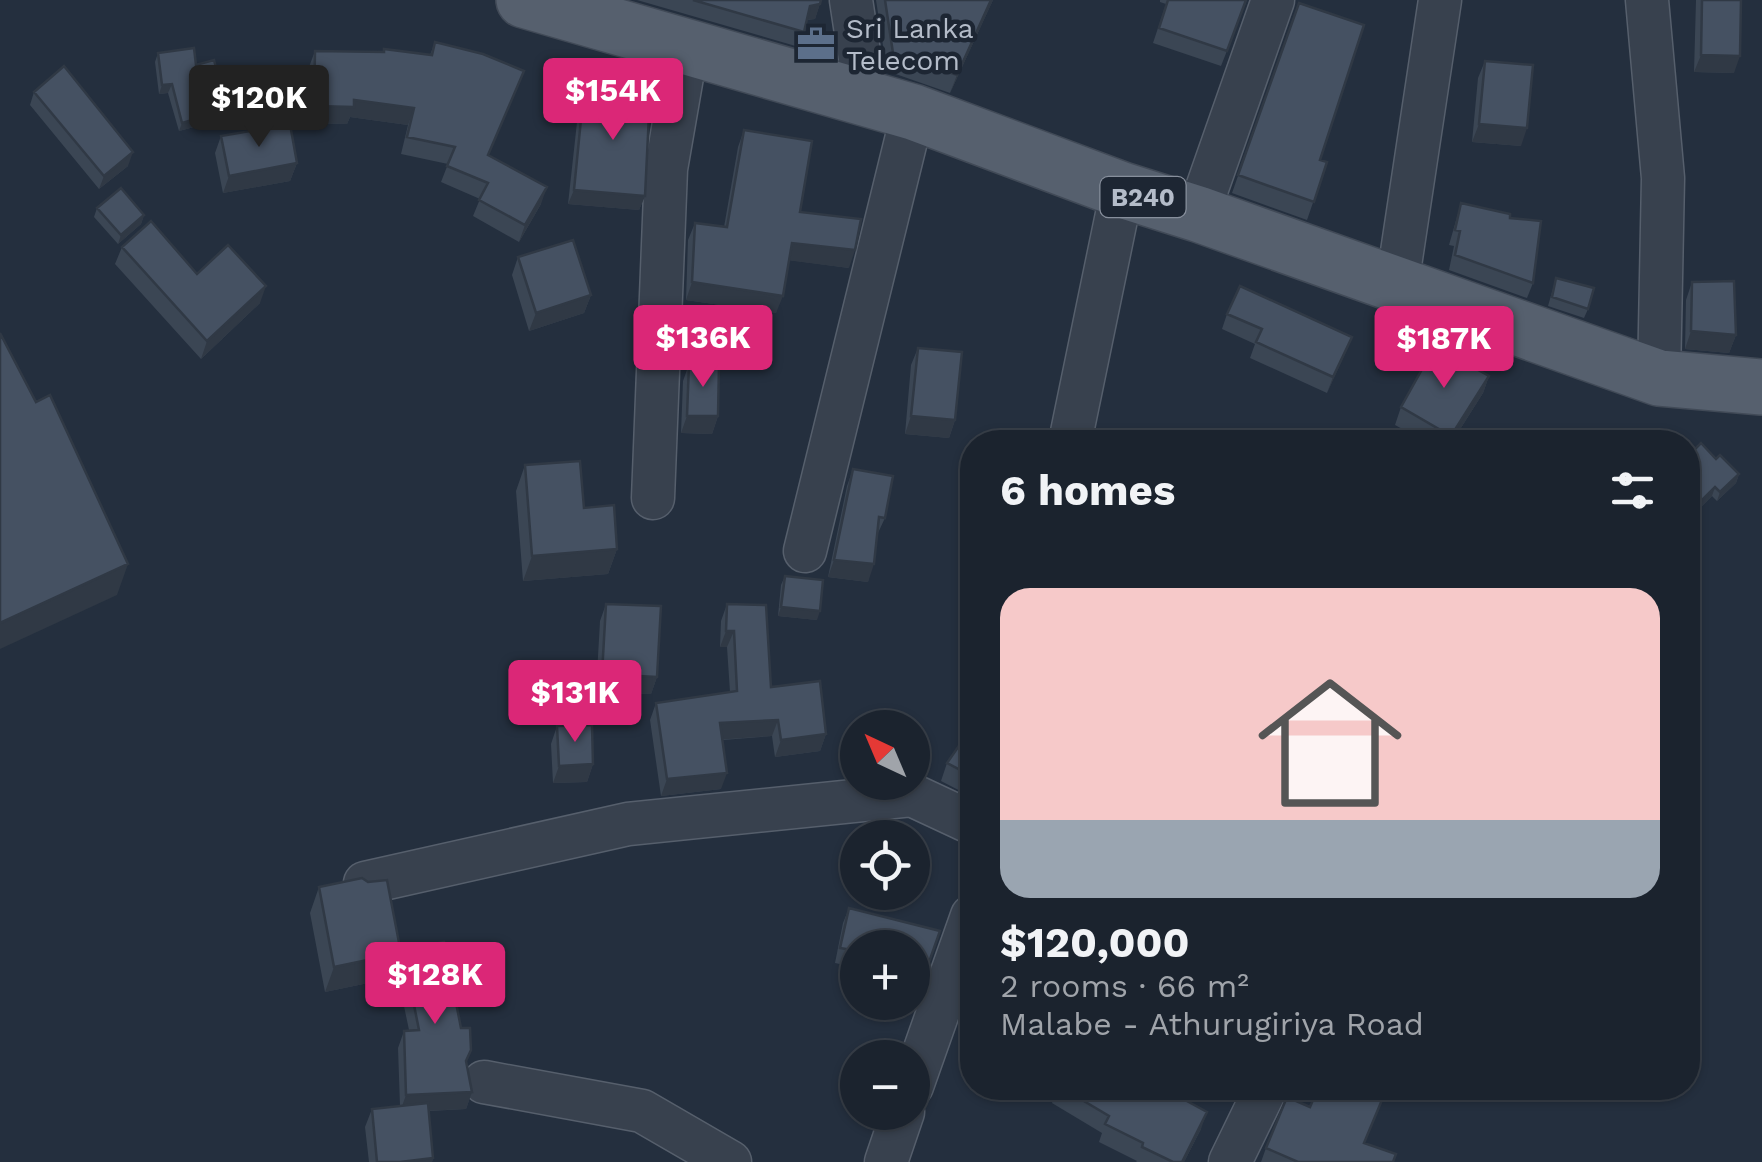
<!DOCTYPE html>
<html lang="en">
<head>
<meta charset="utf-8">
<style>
  :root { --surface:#1b232e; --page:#242b36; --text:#f1f3f6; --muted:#a0a4aa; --line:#39404a; --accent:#db2777 }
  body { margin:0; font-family:"Work Sans",sans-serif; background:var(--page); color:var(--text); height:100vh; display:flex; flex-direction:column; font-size:38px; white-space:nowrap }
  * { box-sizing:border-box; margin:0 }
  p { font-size:32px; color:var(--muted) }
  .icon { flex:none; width:55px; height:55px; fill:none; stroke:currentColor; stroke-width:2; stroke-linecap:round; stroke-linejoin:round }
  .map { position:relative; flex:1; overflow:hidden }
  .details { position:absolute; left:960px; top:430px; width:740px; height:670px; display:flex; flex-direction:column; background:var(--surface); border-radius:40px; box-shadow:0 2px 8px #0004,0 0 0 2px var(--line) }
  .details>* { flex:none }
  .needle { width:65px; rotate:316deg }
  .fabs { position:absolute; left:840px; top:710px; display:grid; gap:20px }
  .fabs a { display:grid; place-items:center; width:90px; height:90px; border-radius:50%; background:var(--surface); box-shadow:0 2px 8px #0004,0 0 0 2px var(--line); font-size:50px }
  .price { position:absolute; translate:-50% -85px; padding:0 22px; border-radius:10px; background:var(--accent); color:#fff; font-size:32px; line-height:65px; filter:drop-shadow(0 2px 5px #0008) }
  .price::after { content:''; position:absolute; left:50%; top:60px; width:30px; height:22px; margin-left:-15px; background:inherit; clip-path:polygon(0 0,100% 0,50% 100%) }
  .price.active { background:#222; color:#fff }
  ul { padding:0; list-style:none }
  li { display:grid; align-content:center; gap:20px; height:530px; padding:0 40px }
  li span { display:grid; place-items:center; height:310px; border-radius:30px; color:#555 }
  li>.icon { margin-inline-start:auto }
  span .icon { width:180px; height:180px; fill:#fffc; stroke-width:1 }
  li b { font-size:42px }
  h2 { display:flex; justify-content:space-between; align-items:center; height:120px; padding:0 40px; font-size:42px }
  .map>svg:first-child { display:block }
</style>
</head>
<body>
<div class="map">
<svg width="1762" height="1162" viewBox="0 0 1762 1162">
  <rect width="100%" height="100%" fill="#242f3e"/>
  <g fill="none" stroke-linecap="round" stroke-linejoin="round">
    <g stroke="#565f6c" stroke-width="45">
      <path id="minor" d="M851 0 866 98
        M1647 0 1663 178 1659 378
        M1198 214 1273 0
        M1397 285 1440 0
        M1070 442 1122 190
        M653 498 666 169 687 48
        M805 551 913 112
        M365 883 628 824 912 795 972 823
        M484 1082 642 1111 730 1162
        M912 1086 972 916
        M886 1162 903 1112
        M1230 1162 1266 1088"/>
    </g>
    <g stroke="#414a57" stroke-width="58">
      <path id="major" d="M524 0 913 112 1122 190 1198 214 1659 378 1762 387"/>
    </g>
    <use href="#minor" stroke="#38414e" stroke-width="42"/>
    <use href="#major" stroke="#56606e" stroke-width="55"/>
  </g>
  <path fill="#3b4654" d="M637 0H821L815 19 807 20 799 47Z
    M876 0H993L950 93 887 71Z
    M1160 0H1247L1221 66 1153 43 1166 4 1160 2Z
    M1696 0H1741L1734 73 1694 72Z
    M1299 3 1320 160 1327 162 1307 220 1232 193Z
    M435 42 524 71 488 155 541 204 519 242 473 216 480 199 441 182 448 164 401 154 408 125 350 117 347 124 308 123 309 67 315 51 430 55Z
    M158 53 196 65 224 119 179 131 168 93 159 94 155 62Z
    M1485 61 1521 146 1472 142 1478 78Z
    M584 89 645 196 639 210 568 204 579 104Z
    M34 92 128 166 99 189 30 105Z
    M744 130 800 212 849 268 789 260 776 313 686 300 688 240 695 223 724 227 738 147Z
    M221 136 297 163 290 181 223 193 215 153Z
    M1461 203 1510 218 1533 283 1527 298 1449 270 1454 246 1449 245Z
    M97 208 144 215 141 224 118 244 94 217Z
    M122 247 197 274 260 303 201 359 115 264Z
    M518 257 591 295 584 313 529 331 512 275Z
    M1556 278 1588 309 1584 318 1548 306Z
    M1692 282 1736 335 1729 353 1685 349 1686 300Z
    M1227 314 1352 337 1327 393 1250 358 1255 344 1222 329Z
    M918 348 955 420 949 438 905 434 911 365Z
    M689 364 718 416 712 434 681 433 683 381Z
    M1489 376 1483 393 1452 442H1426L1395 425 1401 407Z
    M1688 456 1716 459 1739 474 1736 483 1717 501 1712 496 1690 518 1688 515Z
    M525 465 584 508 617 549 608 574 523 581 516 491Z
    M853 469 885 518 877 535 868 582 828 577 847 486Z
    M785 576 817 620 778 616 781 585Z
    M606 604 657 677 651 694 596 692 600 621Z
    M727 604 771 687 826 734 820 751 775 757 772 736 723 740 721 789 661 796 650 720 656 703 730 692 727 647H720L721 621Z
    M557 726 593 764 587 782 553 783 551 744Z
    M972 727V797L941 781 947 763Z
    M319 887 401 953 392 978 325 992 310 913Z
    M849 908 940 931 917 997 912 996V948H858V968L835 963 843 923Z
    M403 950 466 1062 472 1092 466 1109 429 1111 433 1158 432 1162H369L365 1127 372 1109 400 1106 398 1048 404 1031 409 1030 396 968Z
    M1058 1088H1163L1201 1129 1184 1162H1136L1137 1161 1099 1142 1102 1133 1052 1103Z
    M1427 1088H1441L1436 1094Z
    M1310 1107 1364 1143 1393 1162H1261L1266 1148Z"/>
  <path fill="#303945" d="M991 0H993L950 93 957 75Z
    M820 4 815 19 804 20 810 6Z
    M1701 55 1740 56 1734 73 1694 72Z
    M172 84 168 93 159 94 162 85Z
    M354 100 414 108 408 125 350 117 347 124 308 123 314 106Z
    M227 110 224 119 179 131 182 123Z
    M1479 124 1527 128 1521 146 1472 142Z
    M133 152 128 166 99 189 104 176Z
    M297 163 290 181 223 193 229 176Z
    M547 187 541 204 519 242 525 225Z
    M574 190 645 196 639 210 568 204Z
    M144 215 141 224 118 244 121 235Z
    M792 243 855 250 849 268 786 260Z
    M692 282 783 296 776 313 686 300Z
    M266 286 260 303 201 359 207 341Z
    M591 295 584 313 529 331 536 313Z
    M1691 331 1736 335 1729 353 1685 349Z
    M1352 337 1346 352 1327 393 1333 377Z
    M1489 376 1483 393 1452 442H1449L1451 436Z
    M687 416H718L712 434 681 433Z
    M911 416 955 420 949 438 905 434Z
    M1739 474 1736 483 1717 501 1720 492Z
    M1715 487 1712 496 1690 518 1693 509Z
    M617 549 608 574 523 581 532 556Z
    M834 560 874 564 868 582 828 577Z
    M128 564 117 595 0 649V623Z
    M781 607 820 611 817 620 778 616Z
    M726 631H734L727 647H720Z
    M602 674 657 677 651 694 596 692Z
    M778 720 772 736 714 740 720 723Z
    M826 734 820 751 775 757 781 740Z
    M593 764 587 782 553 783 559 766Z
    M727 773 721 789 661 796 667 779Z
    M401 953 392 978 325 992 334 967Z
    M472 1092 466 1109 400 1112 406 1095Z
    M1207 1112 1201 1129 1184 1162H1182Z
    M433 1158 432 1162H400Z"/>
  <path fill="#455162" stroke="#303945" stroke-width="2.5" d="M693 0H821L820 4 810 6 804 32Z
    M885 0H991L957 75 893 53Z
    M1168 0H1246L1227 51 1159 28Z
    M1702 0H1741L1740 56 1701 55Z
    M1299 3 1364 25 1320 160 1327 162 1314 202 1238 175Z
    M435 42 483 54 524 71 488 155 547 187 525 225 479 200 488 183 447 166 455 147 407 137 414 108 354 100V107L314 106 315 51 384 52V49L432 55Z
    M194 48 196 65 214 60 227 110 182 123 172 84 162 85 158 53Z
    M1485 61 1533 65 1527 128 1479 124Z
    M64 66 133 152 104 176 34 92Z
    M584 89 650 94 645 196 574 190Z
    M290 124 297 163 229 176 221 136Z
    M744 130 812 141 800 212 861 219 855 250 792 243 783 296 692 282 695 223 727 227Z
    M121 188 144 215 121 235 97 208Z
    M1461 203 1510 214V218L1541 221 1533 283 1455 255 1460 231 1455 230Z
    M151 221 197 274 228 245 266 286 207 341 122 247Z
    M573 240 591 295 536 313 518 257Z
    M1556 278 1594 288 1588 309 1552 297Z
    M1734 281 1736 335 1691 331 1692 282Z
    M1240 286 1352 337 1333 377 1256 342 1262 329 1227 314Z
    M0 333 36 402 50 395 128 564 0 623Z
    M1435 346 1489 376 1451 436 1401 407Z
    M918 348 962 352 955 420 911 416Z
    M689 364H719L718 416H687Z
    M1701 443 1716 459 1720 455 1739 474 1720 492 1715 487 1693 509 1688 503V456Z
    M580 461 584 508 614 505 617 549 532 556 525 465Z
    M853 469 893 476 885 518 879 517 874 564 834 560Z
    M785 576 823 580 820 611 781 607Z
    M606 604 661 606 657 677 602 674Z
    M727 604 766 605 771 687 820 681 826 734 781 740 778 720 720 723 727 773 667 779 656 703 737 691 734 631H726Z
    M592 725 593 764 559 766 557 726Z
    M972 727V776L947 763Z
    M362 878 368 882 387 880 401 953 334 967 319 887Z
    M849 908 940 931 922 982 912 979V948H858V951L840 948Z
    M444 942 461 1028H470L471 1050 466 1061 472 1092 406 1095 404 1031 419 1030 403 950Z
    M1062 1088H1163L1207 1112 1182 1162H1173L1142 1147 1143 1143 1105 1124 1109 1116Z
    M1318 1088H1387L1364 1143 1396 1154 1393 1162H1298L1266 1148 1287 1097 1310 1107Z
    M428 1103 433 1158 400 1162H377L372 1109Z"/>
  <defs>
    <g id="office-bare" transform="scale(3)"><path d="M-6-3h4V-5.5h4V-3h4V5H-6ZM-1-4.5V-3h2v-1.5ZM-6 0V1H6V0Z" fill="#5c6f8a" stroke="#1d2633" stroke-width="2.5" paint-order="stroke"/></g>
  </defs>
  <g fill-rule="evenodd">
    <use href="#office-bare" x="816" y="44"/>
  </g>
  <g text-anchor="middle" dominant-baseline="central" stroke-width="9" stroke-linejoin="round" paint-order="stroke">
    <rect fill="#1d2633" stroke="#878f9c" stroke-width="2.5" x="1100.5" y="177" width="85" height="40" rx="8"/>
    <g font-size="25" font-weight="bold" fill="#b4bcc9">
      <text x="1143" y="197">B240</text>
    </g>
    <g font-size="28" fill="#b4bcc9" stroke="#1d2633" text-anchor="start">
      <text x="846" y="28">Sri Lanka<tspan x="846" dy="32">Telecom</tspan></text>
    </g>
  </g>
</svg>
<div class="fabs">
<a><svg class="needle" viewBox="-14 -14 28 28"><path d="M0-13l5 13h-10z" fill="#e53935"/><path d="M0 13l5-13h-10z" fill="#a0a4aa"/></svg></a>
<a><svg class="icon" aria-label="locate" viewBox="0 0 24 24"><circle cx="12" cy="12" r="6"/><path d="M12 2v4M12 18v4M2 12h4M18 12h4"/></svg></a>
<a>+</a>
<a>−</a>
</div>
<b class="price" style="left:613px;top:143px">$154K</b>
<b class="price active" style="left:259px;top:150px">$120K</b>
<b class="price" style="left:703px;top:390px">$136K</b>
<b class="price" style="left:1444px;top:391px">$187K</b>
<b class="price" style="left:575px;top:745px">$131K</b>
<b class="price" style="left:435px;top:1027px">$128K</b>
<section class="details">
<h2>6 homes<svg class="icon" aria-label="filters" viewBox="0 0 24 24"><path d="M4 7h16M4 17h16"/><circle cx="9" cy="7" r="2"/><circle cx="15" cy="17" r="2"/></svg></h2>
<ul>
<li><span style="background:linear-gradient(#f6c9c9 75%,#9aa5b1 0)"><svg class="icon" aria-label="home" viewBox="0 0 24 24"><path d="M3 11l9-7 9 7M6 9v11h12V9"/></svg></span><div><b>$120,000</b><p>2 rooms · 66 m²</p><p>Malabe - Athurugiriya Road</p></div></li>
</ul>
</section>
</div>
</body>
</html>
